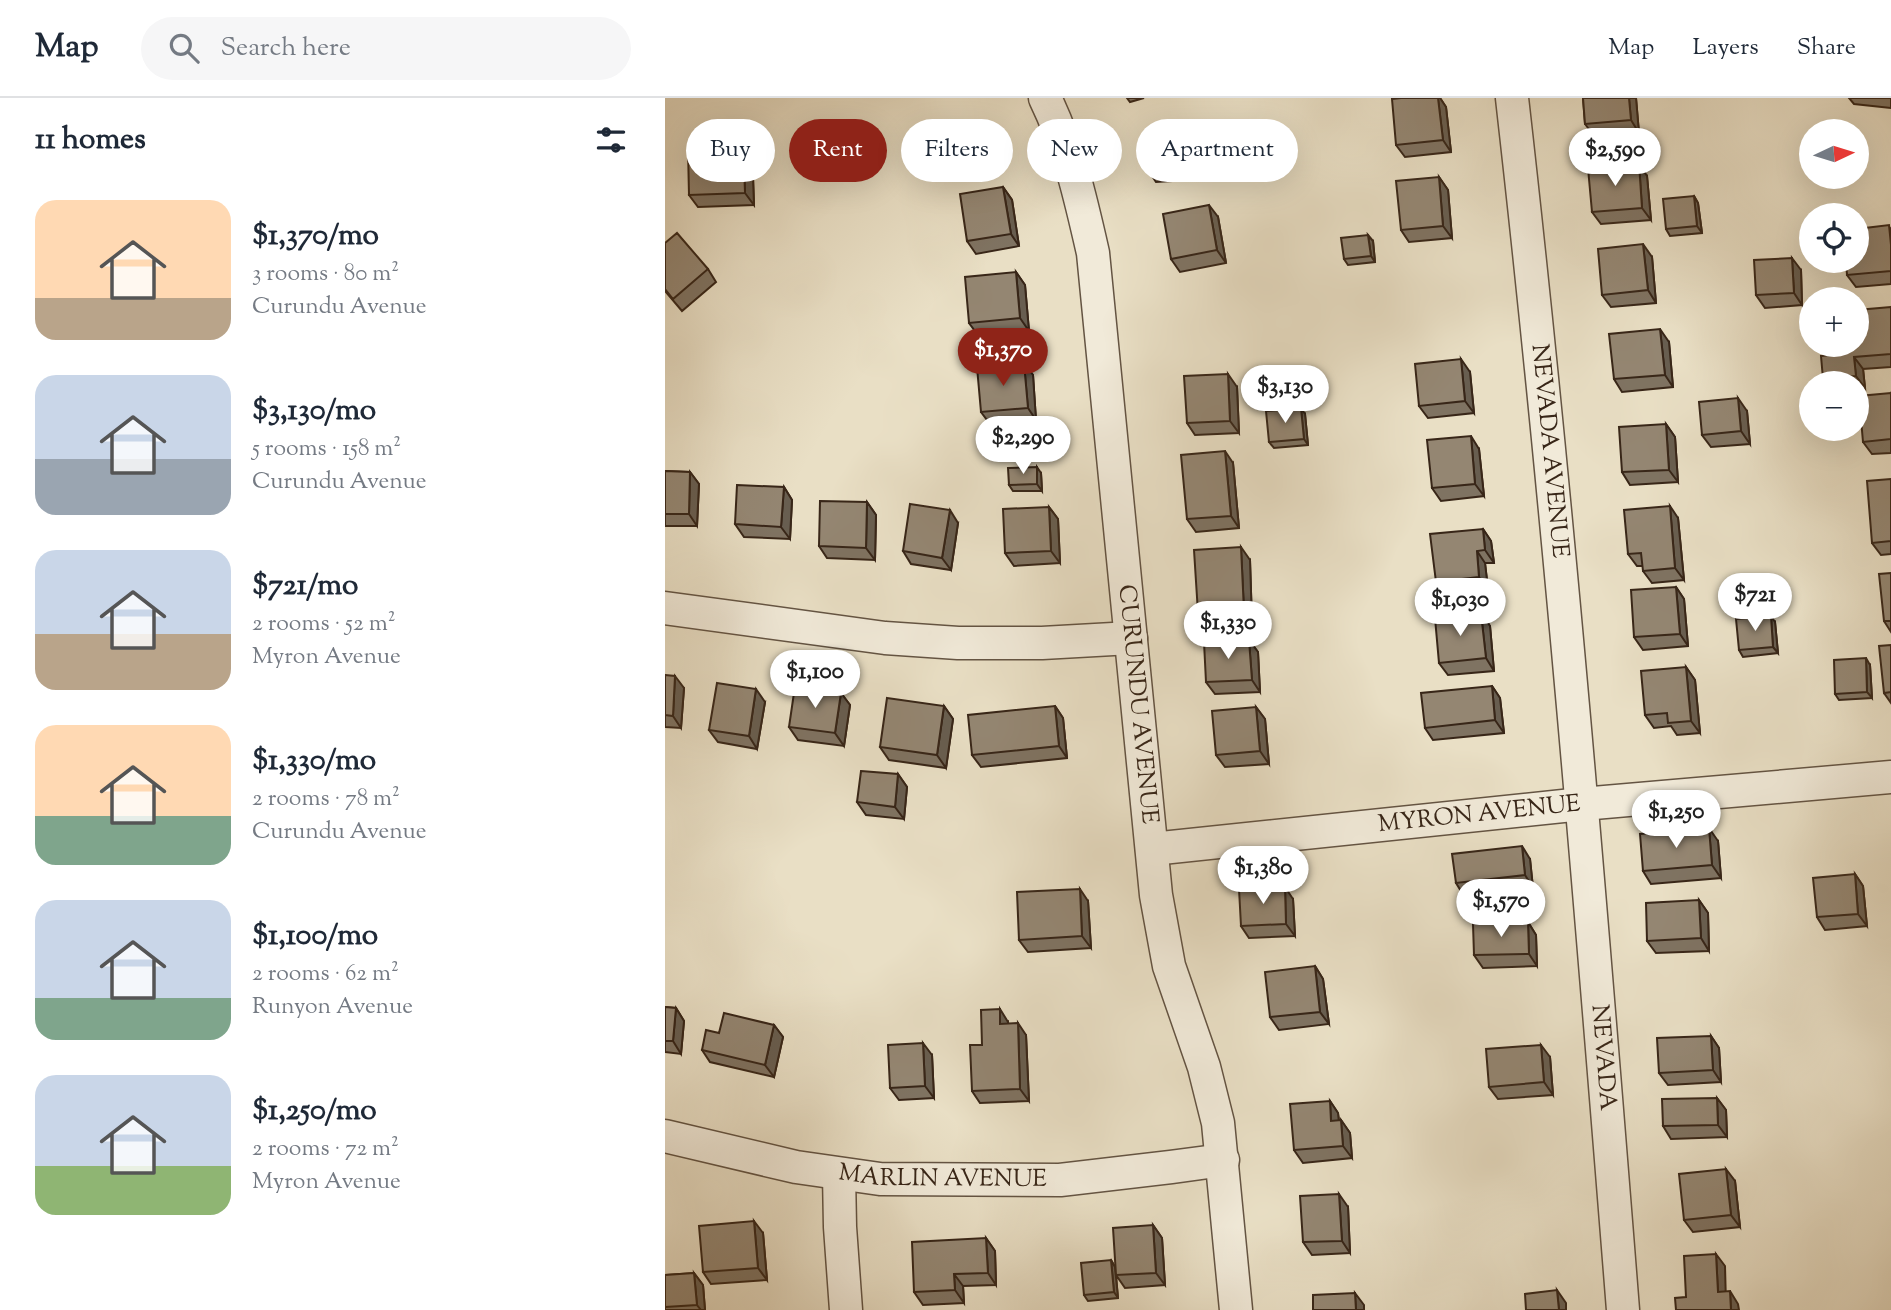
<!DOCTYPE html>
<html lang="en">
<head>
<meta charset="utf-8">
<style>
  :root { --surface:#fff; --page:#f6f6f7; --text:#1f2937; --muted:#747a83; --line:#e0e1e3; --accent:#8f2418 }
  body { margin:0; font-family:"Sorts Mill Goudy",serif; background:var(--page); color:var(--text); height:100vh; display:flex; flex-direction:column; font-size:26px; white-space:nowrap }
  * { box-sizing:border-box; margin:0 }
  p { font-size:23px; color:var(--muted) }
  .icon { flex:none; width:38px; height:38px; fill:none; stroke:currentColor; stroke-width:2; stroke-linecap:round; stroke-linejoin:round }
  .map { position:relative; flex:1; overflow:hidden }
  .panel { display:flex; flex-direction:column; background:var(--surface); width:665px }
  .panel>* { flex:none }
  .hud { position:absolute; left:21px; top:21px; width:665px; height:63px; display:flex; gap:14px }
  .needle { width:46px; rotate:86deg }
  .tools { position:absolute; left:1134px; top:21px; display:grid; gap:14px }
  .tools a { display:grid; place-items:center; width:70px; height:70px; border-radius:50%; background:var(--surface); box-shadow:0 7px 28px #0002; font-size:35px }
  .price { position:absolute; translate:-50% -60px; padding:0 16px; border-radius:24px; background:#fff; color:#222; font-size:23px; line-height:46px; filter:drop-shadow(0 2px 4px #0008) }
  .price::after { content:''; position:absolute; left:50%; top:42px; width:21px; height:16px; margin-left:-10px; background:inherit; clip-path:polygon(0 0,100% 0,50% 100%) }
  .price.selected { background:var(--accent); color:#fff }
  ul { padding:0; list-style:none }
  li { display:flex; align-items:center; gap:21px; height:175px; padding:0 35px }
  li span { display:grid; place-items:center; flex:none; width:196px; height:140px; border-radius:21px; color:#555 }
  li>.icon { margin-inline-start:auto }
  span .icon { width:84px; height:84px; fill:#fffc; stroke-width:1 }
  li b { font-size:30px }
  h2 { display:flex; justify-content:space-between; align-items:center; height:84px; padding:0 35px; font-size:30px }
  .tag { padding:0 24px; border-radius:32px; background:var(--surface); box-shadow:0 7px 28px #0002; font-size:24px; line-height:63px }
  .tag.selected { background:var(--accent); color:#fff }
  header { display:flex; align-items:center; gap:42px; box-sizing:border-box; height:98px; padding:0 35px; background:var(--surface); border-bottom:2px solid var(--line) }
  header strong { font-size:33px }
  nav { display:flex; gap:38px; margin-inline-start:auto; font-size:24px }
  .search { width:490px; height:63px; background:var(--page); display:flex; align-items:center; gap:18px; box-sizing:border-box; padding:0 24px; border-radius:38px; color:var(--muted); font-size:26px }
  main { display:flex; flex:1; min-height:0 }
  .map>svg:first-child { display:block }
</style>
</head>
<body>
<header>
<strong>Map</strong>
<div class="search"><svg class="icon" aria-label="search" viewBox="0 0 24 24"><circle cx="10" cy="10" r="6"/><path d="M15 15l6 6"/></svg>Search here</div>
<nav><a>Map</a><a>Layers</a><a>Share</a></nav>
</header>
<main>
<section class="panel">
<h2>11 homes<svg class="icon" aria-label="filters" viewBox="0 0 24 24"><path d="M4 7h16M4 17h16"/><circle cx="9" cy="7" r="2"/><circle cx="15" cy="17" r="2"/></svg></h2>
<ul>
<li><span style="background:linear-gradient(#ffd9b3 70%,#b9a48a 0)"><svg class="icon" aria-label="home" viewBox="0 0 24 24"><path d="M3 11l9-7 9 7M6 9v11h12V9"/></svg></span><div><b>$1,370/mo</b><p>3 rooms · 80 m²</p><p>Curundu Avenue</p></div></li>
<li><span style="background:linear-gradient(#c9d6e8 60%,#9aa5b1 0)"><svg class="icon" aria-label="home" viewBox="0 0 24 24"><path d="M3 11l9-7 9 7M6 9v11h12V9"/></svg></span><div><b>$3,130/mo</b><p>5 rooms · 158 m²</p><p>Curundu Avenue</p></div></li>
<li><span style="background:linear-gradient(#c9d6e8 60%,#b9a48a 0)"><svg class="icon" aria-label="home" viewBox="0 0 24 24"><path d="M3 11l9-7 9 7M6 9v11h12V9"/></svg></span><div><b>$721/mo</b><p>2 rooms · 52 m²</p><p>Myron Avenue</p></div></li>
<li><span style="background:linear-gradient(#ffd9b3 65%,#7fa58c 0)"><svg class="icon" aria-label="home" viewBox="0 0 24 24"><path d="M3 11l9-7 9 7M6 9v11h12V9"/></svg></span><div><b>$1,330/mo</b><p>2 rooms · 78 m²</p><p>Curundu Avenue</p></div></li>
<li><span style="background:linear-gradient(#c9d6e8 70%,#7fa58c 0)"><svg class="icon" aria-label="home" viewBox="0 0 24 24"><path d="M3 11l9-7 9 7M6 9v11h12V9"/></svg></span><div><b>$1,100/mo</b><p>2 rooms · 62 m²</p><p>Runyon Avenue</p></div></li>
<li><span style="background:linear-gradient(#c9d6e8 65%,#8fb573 0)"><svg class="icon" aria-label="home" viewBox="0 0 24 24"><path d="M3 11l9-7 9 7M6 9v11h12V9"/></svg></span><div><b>$1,250/mo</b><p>2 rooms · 72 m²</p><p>Myron Avenue</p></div></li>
</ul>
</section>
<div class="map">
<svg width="1226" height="1212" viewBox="0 0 1226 1212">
  <rect width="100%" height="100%" fill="#e9dfc5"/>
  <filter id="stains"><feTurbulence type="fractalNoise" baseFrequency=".00286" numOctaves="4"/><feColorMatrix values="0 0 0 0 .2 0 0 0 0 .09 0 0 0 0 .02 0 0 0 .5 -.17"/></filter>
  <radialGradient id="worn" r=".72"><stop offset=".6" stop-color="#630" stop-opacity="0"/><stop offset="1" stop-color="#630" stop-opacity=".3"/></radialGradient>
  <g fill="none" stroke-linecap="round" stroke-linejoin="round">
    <g stroke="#645443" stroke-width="35">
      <g id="minor">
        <path id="s1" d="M380 0C404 49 416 102 428 155L491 797 504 868 539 969 553 1025 571 1212"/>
        <path id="s2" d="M847 0C893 403 926 808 958 1212"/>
        <path d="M0 510 220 540 293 545H377L466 540"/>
        <path id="s3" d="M487 751 917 706 1226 679"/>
        <path id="s4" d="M0 1038 131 1069 215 1081 395 1082 506 1069 558 1062"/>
        <path d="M174 1076 175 1129 181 1212"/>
      </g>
    </g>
    <use href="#minor" stroke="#f1ead9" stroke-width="32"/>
  </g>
  <path fill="#7f7362" stroke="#382618" stroke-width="2" d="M462 0H479L465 4Z
    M736 0H775L781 9 786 54 740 59 731 47Z
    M918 0H971L974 35 929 38 920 26Z
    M1184 0H1226V10L1189 6Z
    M529 32 538 44 541 81 491 84 483 72Z
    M74 62V66H79L88 79 89 107 33 109 24 97Z
    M982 78 986 122 936 126 927 114Z
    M774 79 783 92 787 140 744 144 736 132Z
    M338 89 347 102 354 148 311 156 302 143Z
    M1029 98 1033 105 1037 135 1005 138 1001 131Z
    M553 119 561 165 515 174 506 161Z
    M1226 130V186L1191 189 1182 177Z
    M708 143 710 164 683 167 679 161Z
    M0 145 43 171 51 184 17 213 0 193Z
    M987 159 991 205 946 209 937 197Z
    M1136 172 1137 207 1100 210 1091 197Z
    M351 174 360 187 364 233 313 237 304 225Z
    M1226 209V269L1198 271 1200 290 1192 291V285H1161L1158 281 1175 256Z
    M1004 244 1008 289 957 294 949 281Z
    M359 265 368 277 371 322 325 326 316 314Z
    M805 274 809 315 763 320 754 308Z
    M572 289 574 335 530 337 522 325Z
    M1226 295V355L1207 356 1198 344Z
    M1082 313 1085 346 1046 349 1037 337Z
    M640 316 643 347 609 350 604 344Z
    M1001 326 1010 339 1013 384 965 387 957 374Z
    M814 351 819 398 776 403 767 390Z
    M568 365 574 430 531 434 522 421Z
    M0 373 25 374 34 386 32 428H0Z
    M376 375 377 393H348L344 387Z
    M1226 381V456L1216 457 1207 445Z
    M119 389 127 402 125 441 79 439 70 426Z
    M202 404 211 417 210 462 162 460 154 448Z
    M384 409 393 421 395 465 349 468 340 455Z
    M1013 420 1019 482 987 485 978 473V468H972L963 456Z
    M293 425 286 472 246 466 238 453Z
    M818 431 826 443 829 465H820L823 491 779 496 771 484Z
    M585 462 587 525 542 528 533 515Z
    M1226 475V534L1219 523Z
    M1011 489 1019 501 1023 548 978 552 969 539Z
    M816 515 825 528 829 573 783 577 774 565Z
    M1110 524 1113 555 1078 559 1074 552Z
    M584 542 593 554 595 594 550 596 541 584Z
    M1226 547V605L1219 595Z
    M1205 567 1207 600 1174 602 1170 596Z
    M1021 569 1030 582 1035 635 1012 637 1006 628 989 630 980 617Z
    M0 577 19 590 16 630 0 629Z
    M827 588 835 600 839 635 768 642 760 630Z
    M176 595 185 607 179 648 133 642 124 629Z
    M100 604 92 651 53 644 44 632Z
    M279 608 288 621 281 670 224 662 215 649Z
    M390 608 398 620 402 660 316 669 307 657Z
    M591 609 600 621 604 666 560 669 551 657Z
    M233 676 242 689 239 721 201 717 192 704Z
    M1053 743 1056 780 986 786 978 773Z
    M865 761 868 790 799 798 791 785Z
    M1190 776 1198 788 1202 828 1160 832 1152 819Z
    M628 801 630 838 584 840 576 828Z
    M1034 802 1043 815 1044 853 991 855 982 843Z
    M423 803 426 850 363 854 354 842Z
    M863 824 871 837 872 868 818 870 809 857Z
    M650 868 658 881 664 926 614 932 605 919Z
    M0 909 11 910 19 923 16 956 0 954Z
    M343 924V925L361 937 364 1003 315 1005 307 993 317 947Z
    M109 927 118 939 109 979 45 964 37 952 54 935Z
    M1046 938 1054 950 1056 984 1003 987 994 975Z
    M267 957 269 1000 234 1002 225 990Z
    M885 959 888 997 833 1001 824 989Z
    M1052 1000 1061 1012 1062 1039 1006 1041 998 1028Z
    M665 1003 673 1015 674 1023 676 1022 685 1035 687 1060 638 1065 629 1052Z
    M1070 1083 1075 1129 1028 1134 1019 1122Z
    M683 1109 685 1155 647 1157 638 1144Z
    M488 1127 497 1140 500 1187 460 1190 451 1177 453 1200 423 1203 419 1197 446 1162 450 1169Z
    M98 1135 102 1182 46 1186 38 1174Z
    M321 1140 330 1153 331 1187 298 1188 299 1205 258 1207 249 1194Z
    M29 1175 38 1187 40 1212H0V1177Z"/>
  <path fill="#685e50" stroke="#382618" stroke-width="2" d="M773 0H775L781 9 786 54 778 42Z
    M964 0H971L974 35 966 22Z
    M529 32 538 44 541 81 532 69Z
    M66 50 74 62 75 79 66 67Z
    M974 65 982 78 986 122 977 110Z
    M79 66 88 79 89 107 80 95Z
    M774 79 783 92 787 140 778 128Z
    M338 89 347 102 354 148 346 136Z
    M1029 98 1033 105 1037 135 1032 128Z
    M544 107 553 119 561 165 552 152Z
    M703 137 708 143 710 164 706 158Z
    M978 146 987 159 991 205 983 192Z
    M1127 160 1136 172 1137 207 1129 195Z
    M351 174 360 187 364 233 355 220Z
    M995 231 1004 244 1008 289 1000 277Z
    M1189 259 1198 271 1200 290 1191 278Z
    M796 261 805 274 809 315 800 303Z
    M359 265 368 277 371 322 363 310Z
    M563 276 572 289 574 335 565 323Z
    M1073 300 1082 313 1085 346 1076 333Z
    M636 310 640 316 643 347 639 341Z
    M1001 326 1010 339 1013 384 1004 372Z
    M806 338 814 351 819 398 810 386Z
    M560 353 568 365 574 430 566 418Z
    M372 369 376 375 377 393 372 386Z
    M25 374 34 386 32 428 24 416Z
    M119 389 127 402 125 441 116 429Z
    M202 404 211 417 210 462 201 450Z
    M1005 408 1013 420 1019 482 1010 470Z
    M384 409 393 421 395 465 386 453Z
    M285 412 293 425 286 472 277 460Z
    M818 431 826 443 829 465 820 452Z
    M576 449 585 462 587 525 579 513Z
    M812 453 820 465 823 491 814 479Z
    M1011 489 1019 501 1023 548 1015 536Z
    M816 515 825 528 829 573 821 560Z
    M1106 518 1110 524 1113 555 1108 549Z
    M584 542 593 554 595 594 587 582Z
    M1201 560 1205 567 1207 600 1202 594Z
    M1021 569 1030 582 1035 635 1026 623Z
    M10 578 19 590 16 630 8 618Z
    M827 588 835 600 839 635 830 622Z
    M91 591 100 604 92 651 84 638Z
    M176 595 185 607 179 648 170 635Z
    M279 608 288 621 281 670 272 657Z
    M390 608 398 620 402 660 394 648Z
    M591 609 600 621 604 666 595 653Z
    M233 676 242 689 239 721 230 709Z
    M1044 730 1053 743 1056 780 1047 767Z
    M857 748 865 761 868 790 860 777Z
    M1190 776 1198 788 1202 828 1193 816Z
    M620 789 628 801 630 838 621 826Z
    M415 791 423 803 426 850 417 838Z
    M1034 802 1043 815 1044 853 1036 840Z
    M863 824 871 837 872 868 864 856Z
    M650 868 658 881 664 926 655 914Z
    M11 910 19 923 16 956 8 943Z
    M335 911 343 924 344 938 335 926Z
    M353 925 361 937 364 1003 355 991Z
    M109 927 118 939 109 979 100 967Z
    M1046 938 1054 950 1056 984 1048 972Z
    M258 945 267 957 269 1000 260 988Z
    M876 947 885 959 888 997 879 984Z
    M1052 1000 1061 1012 1062 1039 1053 1027Z
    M665 1003 673 1015 675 1035 666 1023Z
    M676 1022 685 1035 687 1060 678 1048Z
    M1061 1071 1070 1083 1075 1129 1066 1117Z
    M674 1096 683 1109 685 1155 677 1143Z
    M89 1123 98 1135 102 1182 93 1170Z
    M488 1127 497 1140 500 1187 491 1175Z
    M321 1140 330 1153 331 1187 323 1175Z
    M1051 1156 1060 1168 1061 1206 1053 1194Z
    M446 1162 450 1169 453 1200 449 1194Z
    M29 1175 38 1187 40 1212H36L32 1207Z
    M289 1176 298 1188 299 1205 290 1192Z
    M892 1192 901 1205V1212H894Z
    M1065 1193 1073 1206 1074 1212H1066Z
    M690 1195 699 1207V1212H691Z"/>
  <path fill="#948672" stroke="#382618" stroke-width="2" d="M736 0H773L778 42 731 47 727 1Z
    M918 0H964L966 22 920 26Z
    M529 32 532 69 483 72 480 35Z
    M66 50V67L79 66 80 95 24 97 23 51Z
    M974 65 977 110 927 114 923 70Z
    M774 79 778 128 736 132 731 83Z
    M338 89 346 136 302 143 295 96Z
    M1029 98 1032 128 1001 131 998 101Z
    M544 107 552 152 506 161 498 116Z
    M1224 127 1226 147V173L1182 177 1181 163H1192V131Z
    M12 135 43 171 8 201 0 191V145Z
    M703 137 706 158 679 161 676 140Z
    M978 146 983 192 937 197 933 151Z
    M1127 160 1129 195 1091 197 1089 162Z
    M351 174 355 220 304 225 300 179Z
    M1226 209V256L1189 259 1191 278 1158 281 1156 258 1175 256 1174 247H1192V212Z
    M995 231 1000 277 949 281 944 236Z
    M796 261 800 303 754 308 750 266Z
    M359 265 363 310 316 314 312 269Z
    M563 276 565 323 522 325 519 278Z
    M1226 295V341L1198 344 1194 298Z
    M1073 300 1076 333 1037 337 1034 304Z
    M636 310 639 341 604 344 601 313Z
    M1001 326 1004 372 957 374 954 329Z
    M806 338 810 386 767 390 762 342Z
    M560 353 566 418 522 421 516 357Z
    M372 369V386L344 387 343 370Z
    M0 373 25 374 24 416H0Z
    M1226 381V443L1207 445 1202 383Z
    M72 387 119 389 116 429 70 426Z
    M155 403 202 404 201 450 154 448Z
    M245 406 285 412 277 460 238 453Z
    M1005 408 1010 470 978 473 976 455 963 456 959 412Z
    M384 409 386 453 340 455 338 411Z
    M818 431 820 452 812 453 814 479 771 484 765 436Z
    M576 449 579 513 533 515 529 452Z
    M1226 475V523H1219L1214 476Z
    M1011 489 1015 536 969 539 966 492Z
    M816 515 821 560 774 565 770 520Z
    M1106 518 1108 549 1074 552 1071 521Z
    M584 542 587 582 541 584 539 544Z
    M1226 547V594L1219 595 1214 548Z
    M1201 560 1202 594 1170 596 1169 562Z
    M1021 569 1026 623 1003 625 1002 615 980 617 976 573Z
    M0 577 10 578 8 618 0 617Z
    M52 585 91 591 84 638 44 632Z
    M130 588 176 595 170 635 124 629Z
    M827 588 830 622 760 630 756 595Z
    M222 600 279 608 272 657 215 649Z
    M390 608 394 648 307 657 303 617Z
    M591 609 595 653 551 657 547 613Z
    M196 673 233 676 230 709 192 704Z
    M1044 730 1047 767 978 773 975 736Z
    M857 748 860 777 791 785 787 756Z
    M1190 776 1193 816 1152 819 1148 780Z
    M620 789 621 826 576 828 574 791Z
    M415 791 417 838 354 842 352 794Z
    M1034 802 1036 840 982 843 981 805Z
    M863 824 864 856 809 857 808 826Z
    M650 868 655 914 605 919 600 874Z
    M0 909 11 910 8 943H0Z
    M335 911V926L353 925 355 991 307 993 305 947H317L316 912Z
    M59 915 109 927 100 967 37 952 41 932 54 935Z
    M1046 938 1048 972 994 975 992 940Z
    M258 945 260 988 225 990 223 947Z
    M876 947 879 984 824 989 821 951Z
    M1052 1000 1053 1027 998 1028 997 1001Z
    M665 1003 666 1023 676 1022 678 1048 629 1052 625 1006Z
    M1061 1071 1066 1117 1019 1122 1014 1076Z
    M674 1096 677 1143 638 1144 635 1098Z
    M89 1123 93 1170 38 1174 34 1128Z
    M488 1127 491 1175 451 1177 448 1130Z
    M321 1140 323 1175 289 1176 290 1192 249 1194 247 1144Z
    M1051 1156 1053 1194 1065 1193 1066 1212H1011L1010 1200 1021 1199 1019 1158Z
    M446 1162 449 1194 419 1197 416 1165Z
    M29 1175 32 1207 0 1209V1177Z
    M892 1192 894 1212H861L860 1196Z
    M690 1195 691 1212H648V1197Z"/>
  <g text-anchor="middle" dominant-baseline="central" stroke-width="7" stroke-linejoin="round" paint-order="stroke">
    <g font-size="24" fill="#382618" stroke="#f1ead9">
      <text stroke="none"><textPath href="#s2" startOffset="355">NEVADA AVENUE</textPath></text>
      <text stroke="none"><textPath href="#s1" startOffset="616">CURUNDU AVENUE</textPath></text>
      <text stroke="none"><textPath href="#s3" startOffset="329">MYRON AVENUE</textPath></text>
      <text stroke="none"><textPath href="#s2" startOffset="964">NEVADA</textPath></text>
      <text stroke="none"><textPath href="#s4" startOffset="282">MARLIN AVENUE</textPath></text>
    </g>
  </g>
  <rect width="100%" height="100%" filter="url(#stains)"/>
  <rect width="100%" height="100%" fill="url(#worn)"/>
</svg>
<div class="tools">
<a><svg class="needle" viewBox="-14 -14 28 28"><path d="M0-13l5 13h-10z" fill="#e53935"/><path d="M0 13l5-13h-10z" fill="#747a83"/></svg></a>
<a><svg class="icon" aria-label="locate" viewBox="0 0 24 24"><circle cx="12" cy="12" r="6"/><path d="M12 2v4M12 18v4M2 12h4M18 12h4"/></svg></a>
<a>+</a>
<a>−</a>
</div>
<b class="price" style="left:950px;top:90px">$2,590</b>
<b class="price selected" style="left:338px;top:290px">$1,370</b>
<b class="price" style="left:620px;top:327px">$3,130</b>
<b class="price" style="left:358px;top:378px">$2,290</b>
<b class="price" style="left:1090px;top:535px">$721</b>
<b class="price" style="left:795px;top:540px">$1,030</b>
<b class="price" style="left:563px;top:563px">$1,330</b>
<b class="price" style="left:150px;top:612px">$1,100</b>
<b class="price" style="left:1011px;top:752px">$1,250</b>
<b class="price" style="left:598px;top:808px">$1,380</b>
<b class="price" style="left:836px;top:841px">$1,570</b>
<div class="hud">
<a class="tag">Buy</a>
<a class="tag selected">Rent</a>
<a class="tag">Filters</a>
<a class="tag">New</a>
<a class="tag">Apartment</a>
</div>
</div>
</main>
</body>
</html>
